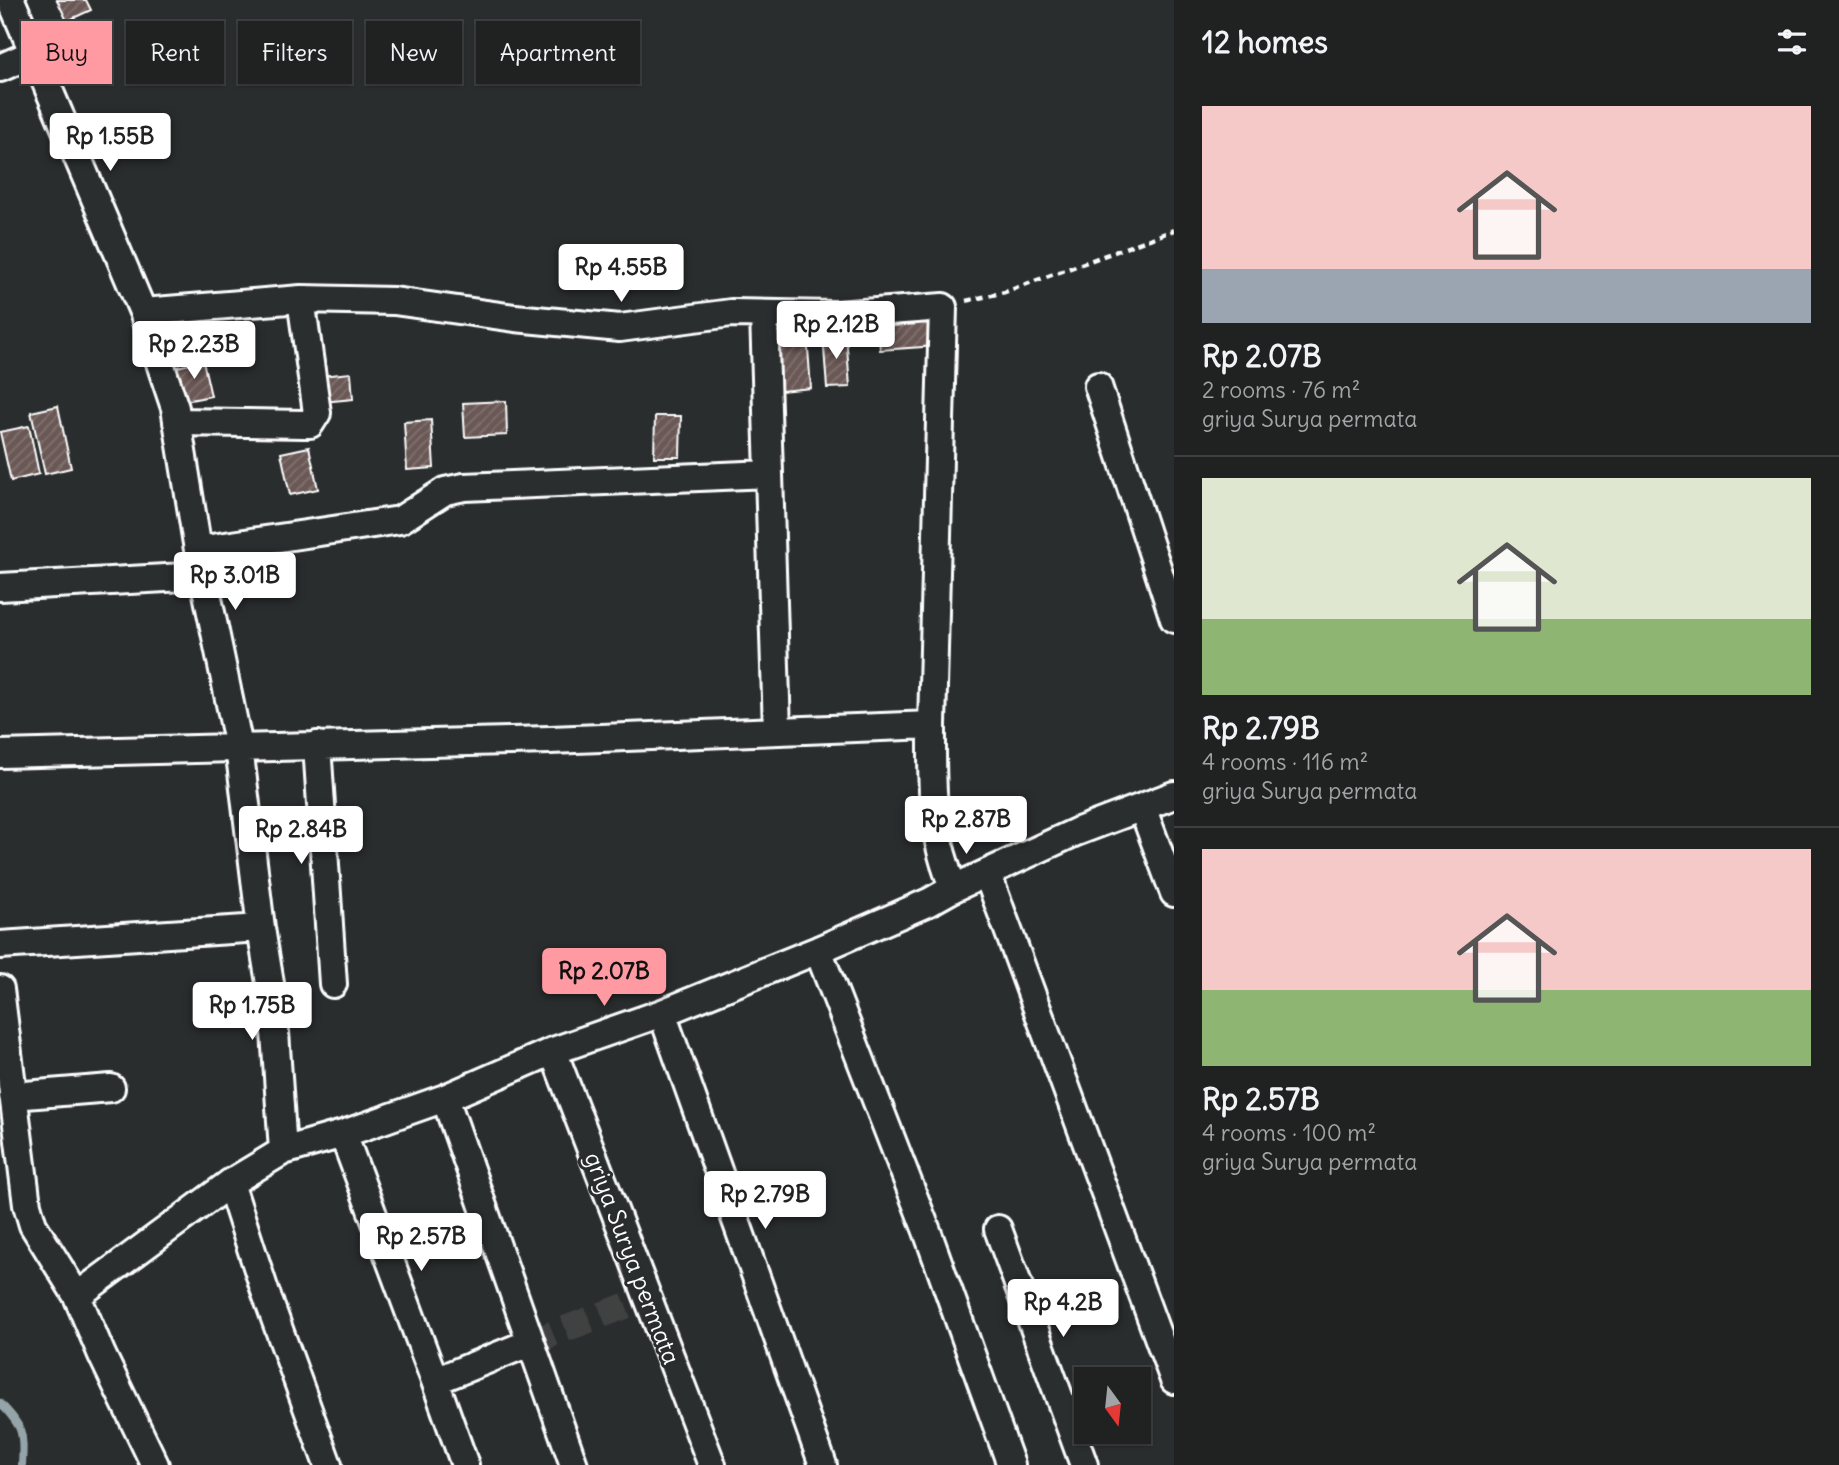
<!DOCTYPE html>
<html lang="en">
<head>
<meta charset="utf-8">
<style>
  :root { --surface:#202222; --page:#282a2a; --text:#f1f3f6; --muted:#a2a4a5; --line:#3d3f40; --accent:#ff9aa2 }
  body { margin:0; font-family:Delius,sans-serif; background:var(--page); color:var(--text); height:100vh; display:flex; flex-direction:column; font-size:26px; white-space:nowrap }
  * { box-sizing:border-box; margin:0 }
  p { font-size:23px; color:var(--muted) }
  .icon { flex:none; width:38px; height:38px; fill:none; stroke:currentColor; stroke-width:2; stroke-linecap:round; stroke-linejoin:round }
  .map { position:relative; flex:1; overflow:hidden }
  .panel { display:flex; flex-direction:column; background:var(--surface); width:665px }
  .panel>* { flex:none }
  .hud { position:absolute; left:21px; top:21px; width:665px; height:63px; display:flex; gap:14px }
  .needle { width:46px; rotate:165deg }
  .buttons { position:absolute; left:1074px; top:1367px; display:grid; gap:14px }
  .buttons a { display:grid; place-items:center; width:77px; height:77px; border-radius:0px; background:var(--surface); box-shadow:0 2px 5px #0004,0 0 0 2px var(--line); font-size:35px }
  .price { position:absolute; translate:-50% -60px; padding:0 16px; border-radius:7px; background:#fff; color:#222; font-size:23px; line-height:46px; filter:drop-shadow(0 2px 4px #0008) }
  .price::after { content:''; position:absolute; left:50%; top:42px; width:21px; height:16px; margin-left:-10px; background:inherit; clip-path:polygon(0 0,100% 0,50% 100%) }
  .price.on { background:var(--accent); color:#111 }
  ul { padding:0; list-style:none }
  li { display:grid; align-content:center; gap:14px; height:371px; padding:0 28px }
  li+li { border-top:2px solid var(--line) }
  li span { display:grid; place-items:center; height:217px; border-radius:0px; color:#555 }
  li>.icon { margin-inline-start:auto }
  span .icon { width:126px; height:126px; fill:#fffc; stroke-width:1 }
  li b { font-size:30px }
  h2 { display:flex; justify-content:space-between; align-items:center; height:84px; padding:0 28px; font-size:30px }
  .pill { padding:0 24px; border-radius:0px; background:var(--surface); box-shadow:0 2px 5px #0004,0 0 0 2px var(--line); font-size:24px; line-height:63px }
  .pill.on { background:var(--accent); color:#111 }
  main { display:flex; flex:1; min-height:0 }
  .map>svg:first-child { display:block }
</style>
</head>
<body>
<main>
<div class="map">
<svg width="1174" height="1465" viewBox="0 0 1174 1465">
  <defs>
    <pattern id="building-hatch" width="6" height="6" patternUnits="userSpaceOnUse" patternTransform="scale(1.75)"><rect width="6" height="6" fill="#6b5956"/><path d="M-1 1l2-2M0 6l6-6M5 7l2-2" fill="none" stroke="#81726f"/></pattern>
  </defs>
  <rect width="100%" height="100%" fill="#2a2d2e"/>
  <filter id="ink" filterUnits="userSpaceOnUse"><feTurbulence type="fractalNoise" baseFrequency=".0143" numOctaves="2"/><feDisplacementMap in="SourceGraphic" scale="14" xChannelSelector="R" yChannelSelector="G"/><feConvolveMatrix kernelMatrix="1 2 1 2 8 2 1 2 1" color-interpolation-filters="sRGB"/></filter>
  <g filter="url(#ink)">
    <g fill="none" stroke-linecap="round" stroke-linejoin="round">
      <path stroke="#94a4a9" stroke-width="8" d="M0 1403C23 1427 24 1432 22 1465"/>
    </g>
    <path fill="url(#building-hatch)" stroke="#fff" stroke-width="2" d="M57 0H86L91 10 67 21Z
      M934 313 937 346 880 350 877 317Z
      M806 322 811 388 781 391 776 325Z
      M846 334 850 387 827 388 823 335Z
      M203 361 211 396 185 401 177 367Z
      M351 373 353 399 323 402 320 376Z
      M506 401 507 435 465 437 463 403Z
      M58 406 71 468 45 474 31 412Z
      M655 416H681L680 457H654Z
      M431 420 434 468 407 470 404 422Z
      M29 426 39 474 11 481 0 432Z
      M309 447 318 489 290 495 281 453Z"/>
    <g fill="none" stroke-linecap="round" stroke-linejoin="round">
      <path stroke="#3f4243" stroke-width="26" stroke-dasharray="26 13" stroke-linecap="butt" d="M529 1343 648 1297"/>
      <g stroke="#fff" stroke-width="32">
        <path id="minor" d="M11 0 143 312 175 408 198 550 239 747 261 928 273 1002 283 1151
          M0 68 34 53
          M143 312 301 299 394 301 515 318 620 328 731 313 836 315 943 307 932 725
          M764 314 769 474
          M1098 386 1174 619
          M177 422 304 424H310L317 413 301 299
          M198 550 400 520 445 491 464 487 769 474 777 731
          M0 587 203 576
          M317 745 333 984
          M0 754 550 740 932 725C932 781 930 836 954 888
          M1142 807 1174 893
          M987 873 1174 1380
          M0 945 261 928
          M818 950 927 1231 1011 1465
          M0 989 27 1205 33 1225 77 1296 102 1355 155 1465
          M662 1013 823 1465
          M553 1051 712 1465
          M13 1096 111 1088
          M445 1098 574 1465
          M343 1134 435 1381 529 1343
          M230 1183 264 1288 328 1465
          M998 1229 1084 1465
          M77 1296 230 1183 283 1151 343 1134 445 1098 553 1051 662 1013 818 950 929 902 954 888 1076 832 1174 795
          M435 1381 465 1465"/>
      </g>
      <path stroke="#fff" stroke-width="4.5" stroke-dasharray="7 5" stroke-linecap="butt" d="M966 301 1005 292 1174 230"/>
      <use href="#minor" stroke="#2a2d2e" stroke-width="26"/>
    </g>
  </g>
  <g text-anchor="middle" dominant-baseline="central" stroke-width="6" stroke-linejoin="round" paint-order="stroke">
    <g font-size="24" fill="#fff" stroke="#2a2d2e">
      <text transform="translate(633 1258) rotate(69)">griya Surya permata</text>
    </g>
  </g>
</svg>
<div class="buttons">
<a><svg class="needle" viewBox="-14 -14 28 28"><path d="M0-13l5 13h-10z" fill="#e53935"/><path d="M0 13l5-13h-10z" fill="#a2a4a5"/></svg></a>
</div>
<b class="price" style="left:110px;top:173px">Rp 1.55B</b>
<b class="price" style="left:621px;top:304px">Rp 4.55B</b>
<b class="price" style="left:836px;top:361px">Rp 2.12B</b>
<b class="price" style="left:194px;top:381px">Rp 2.23B</b>
<b class="price" style="left:235px;top:612px">Rp 3.01B</b>
<b class="price" style="left:966px;top:856px">Rp 2.87B</b>
<b class="price" style="left:301px;top:866px">Rp 2.84B</b>
<b class="price on" style="left:604px;top:1008px">Rp 2.07B</b>
<b class="price" style="left:252px;top:1042px">Rp 1.75B</b>
<b class="price" style="left:765px;top:1231px">Rp 2.79B</b>
<b class="price" style="left:421px;top:1273px">Rp 2.57B</b>
<b class="price" style="left:1063px;top:1339px">Rp 4.2B</b>
<div class="hud">
<a class="pill on">Buy</a>
<a class="pill">Rent</a>
<a class="pill">Filters</a>
<a class="pill">New</a>
<a class="pill">Apartment</a>
</div>
</div>
<section class="panel">
<h2>12 homes<svg class="icon" aria-label="filters" viewBox="0 0 24 24"><path d="M4 7h16M4 17h16"/><circle cx="9" cy="7" r="2"/><circle cx="15" cy="17" r="2"/></svg></h2>
<ul>
<li><span style="background:linear-gradient(#f6c9c9 75%,#9aa5b1 0)"><svg class="icon" aria-label="home" viewBox="0 0 24 24"><path d="M3 11l9-7 9 7M6 9v11h12V9"/></svg></span><div><b>Rp 2.07B</b><p>2 rooms · 76 m²</p><p>griya Surya permata</p></div></li>
<li><span style="background:linear-gradient(#dfe7d0 65%,#8fb573 0)"><svg class="icon" aria-label="home" viewBox="0 0 24 24"><path d="M3 11l9-7 9 7M6 9v11h12V9"/></svg></span><div><b>Rp 2.79B</b><p>4 rooms · 116 m²</p><p>griya Surya permata</p></div></li>
<li><span style="background:linear-gradient(#f6c9c9 65%,#8fb573 0)"><svg class="icon" aria-label="home" viewBox="0 0 24 24"><path d="M3 11l9-7 9 7M6 9v11h12V9"/></svg></span><div><b>Rp 2.57B</b><p>4 rooms · 100 m²</p><p>griya Surya permata</p></div></li>
</ul>
</section>
</main>
</body>
</html>
